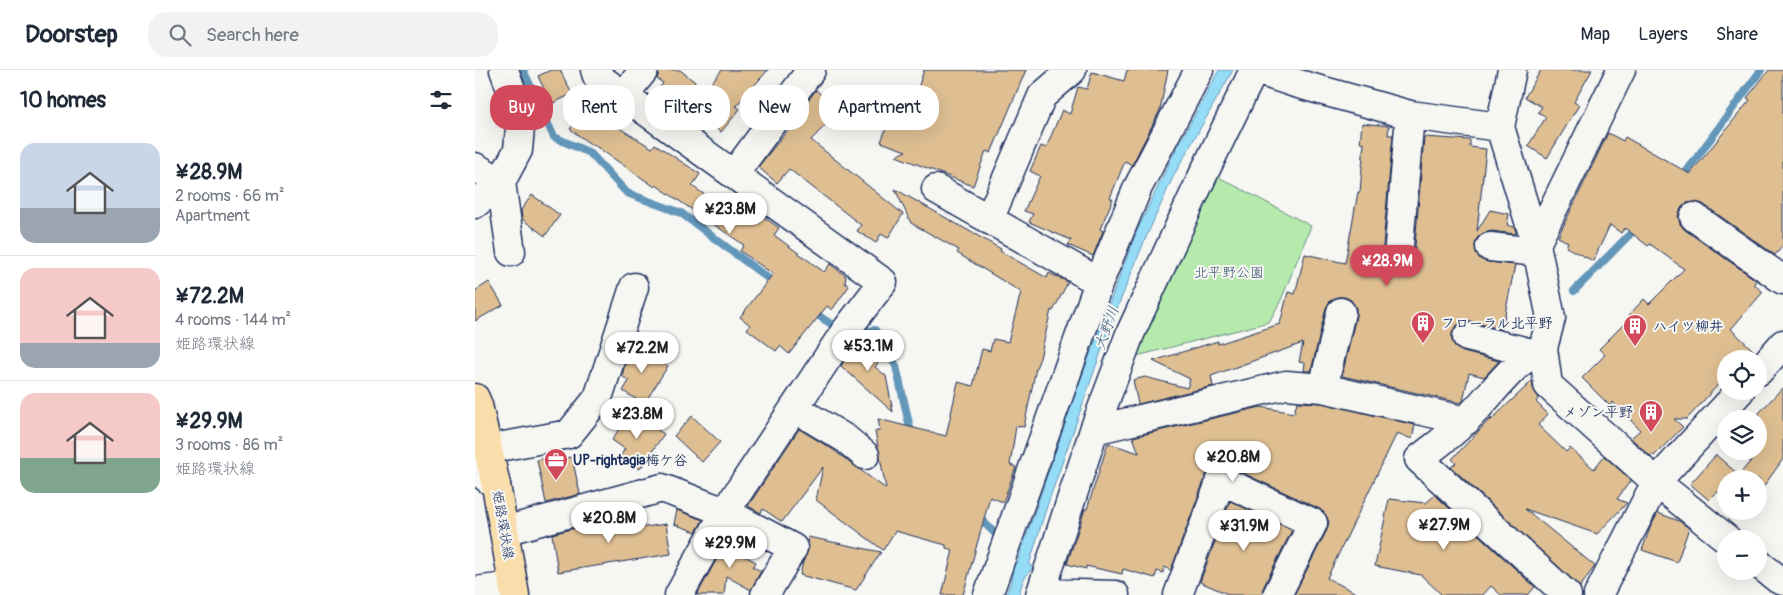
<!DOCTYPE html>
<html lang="en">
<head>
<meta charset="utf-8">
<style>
  :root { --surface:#fff; --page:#f2f2f3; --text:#1f2937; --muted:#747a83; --line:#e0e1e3; --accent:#d1495b }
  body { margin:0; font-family:Pangolin,"Klee One",sans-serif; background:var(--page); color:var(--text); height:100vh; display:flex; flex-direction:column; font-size:19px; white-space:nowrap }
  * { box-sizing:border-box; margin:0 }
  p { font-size:16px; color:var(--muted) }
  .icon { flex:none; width:28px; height:28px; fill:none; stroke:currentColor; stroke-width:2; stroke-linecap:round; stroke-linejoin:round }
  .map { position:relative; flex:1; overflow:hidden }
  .details { display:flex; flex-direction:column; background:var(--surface); width:475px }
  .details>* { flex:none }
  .guide { position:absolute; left:15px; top:15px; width:475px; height:45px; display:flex; gap:10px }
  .fabs { position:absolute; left:1242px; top:280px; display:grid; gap:10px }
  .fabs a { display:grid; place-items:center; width:50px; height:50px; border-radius:50%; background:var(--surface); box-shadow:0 5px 20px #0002; font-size:25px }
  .price { position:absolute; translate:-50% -42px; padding:0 11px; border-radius:18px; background:#fff; color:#222; font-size:16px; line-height:32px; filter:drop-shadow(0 1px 2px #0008) }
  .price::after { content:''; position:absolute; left:50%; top:30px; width:15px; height:11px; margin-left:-8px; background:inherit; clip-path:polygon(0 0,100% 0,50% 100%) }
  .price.on { background:var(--accent); color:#fff }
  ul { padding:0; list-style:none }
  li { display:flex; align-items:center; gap:15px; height:125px; padding:0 20px }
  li+li { border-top:1px solid var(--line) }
  li span { display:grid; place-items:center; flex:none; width:140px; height:100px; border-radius:15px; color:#555 }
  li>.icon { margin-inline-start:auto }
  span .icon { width:60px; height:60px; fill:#fffc; stroke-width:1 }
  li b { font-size:21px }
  h2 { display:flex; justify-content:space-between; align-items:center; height:60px; padding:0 20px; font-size:21px }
  .tag { padding:0 18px; border-radius:20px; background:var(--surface); box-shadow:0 5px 20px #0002; font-size:18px; line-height:45px }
  .tag.on { background:var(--accent); color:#fff }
  header { display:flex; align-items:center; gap:30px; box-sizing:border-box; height:70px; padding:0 25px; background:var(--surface); border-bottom:1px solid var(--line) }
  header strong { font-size:24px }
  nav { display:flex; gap:28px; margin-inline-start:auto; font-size:18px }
  .search { width:350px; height:45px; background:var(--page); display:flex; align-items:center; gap:12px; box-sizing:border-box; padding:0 18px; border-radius:20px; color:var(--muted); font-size:19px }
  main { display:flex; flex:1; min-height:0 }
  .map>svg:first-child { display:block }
</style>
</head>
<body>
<header>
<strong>Doorstep</strong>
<div class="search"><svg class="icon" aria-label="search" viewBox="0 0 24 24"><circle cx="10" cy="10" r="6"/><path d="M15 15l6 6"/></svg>Search here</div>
<nav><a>Map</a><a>Layers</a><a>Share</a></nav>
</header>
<main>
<section class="details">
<h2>10 homes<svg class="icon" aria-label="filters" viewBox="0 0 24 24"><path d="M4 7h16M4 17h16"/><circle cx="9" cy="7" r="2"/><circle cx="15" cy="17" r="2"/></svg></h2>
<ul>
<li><span style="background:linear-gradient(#c9d6e8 65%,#9aa5b1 0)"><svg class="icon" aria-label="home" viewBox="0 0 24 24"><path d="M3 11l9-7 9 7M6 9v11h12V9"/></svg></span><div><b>¥28.9M</b><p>2 rooms · 66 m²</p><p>Apartment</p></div></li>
<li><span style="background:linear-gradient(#f6c9c9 75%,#9aa5b1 0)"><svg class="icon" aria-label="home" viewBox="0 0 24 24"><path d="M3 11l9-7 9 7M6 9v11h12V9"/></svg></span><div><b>¥72.2M</b><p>4 rooms · 144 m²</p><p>姫路環状線</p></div></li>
<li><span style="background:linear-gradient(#f6c9c9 65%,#7fa58c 0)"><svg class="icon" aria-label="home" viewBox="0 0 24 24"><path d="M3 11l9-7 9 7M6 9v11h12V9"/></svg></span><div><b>¥29.9M</b><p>3 rooms · 86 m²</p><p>姫路環状線</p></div></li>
</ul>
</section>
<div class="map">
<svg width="1308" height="525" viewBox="0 0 1308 525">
  <rect width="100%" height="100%" fill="#f6f6f2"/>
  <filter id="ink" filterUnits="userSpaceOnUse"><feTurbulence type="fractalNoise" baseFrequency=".02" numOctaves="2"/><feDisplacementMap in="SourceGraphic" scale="10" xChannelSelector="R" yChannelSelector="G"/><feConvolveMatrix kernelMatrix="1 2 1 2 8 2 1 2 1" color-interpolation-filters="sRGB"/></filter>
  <g filter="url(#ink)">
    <path fill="#b5eaac" stroke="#688c85" d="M736 103 836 156 806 230 794 252 654 288Z"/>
    <path fill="#95dcf7" stroke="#6497ba" d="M744 0H758L699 105 669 172 635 256 571 439 554 495 558 497 548 510 544 525H531L536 511 539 493H542L603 316 661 163 697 87Z"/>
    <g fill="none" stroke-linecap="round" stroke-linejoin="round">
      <path stroke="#6497ba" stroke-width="8" d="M48 0 79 67 115 83 152 123 206 143 302 215
        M1206 109 1286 0
        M1099 221 1163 156
        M335 240 365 260
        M379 262 400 260 421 296 437 367
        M501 445 522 465"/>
    </g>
    <path fill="#dfbf92" stroke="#1b2f5e" d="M76 0H85L97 24 76 34 63 6Z
      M184 0H205L230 20 247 0H293L261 36 265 39 246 62 208 30 205 35 184 19 188 13 182 9Z
      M449 0H551L516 83 511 81 498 116 421 86 431 81 406 72 417 42 433 48Z
      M652 0H693L685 40 657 95 650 91 635 128 638 129 625 159 628 161 618 186 593 175 596 170 554 152 558 144 549 141 565 106 555 101 566 76 571 78 587 40 595 44 603 17 612 19 617 2 649 11Z
      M1066 0H1117L1099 32 1104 35 1072 88 1053 76 1071 47 1063 42 1067 37 1050 27Z
      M1294 0H1308V176L1300 185 1228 134 1221 132 1212 133 1206 138 1203 146 1205 154 1210 160 1281 210 1279 214 1288 222 1256 259 1280 282 1274 289H1251V306L1212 349H1199L1208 357 1179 386 1177 384 1175 386 1156 368 1165 360 1138 332 1135 336 1107 308 1130 285 1124 279 1156 247 1154 245 1169 229 1174 234 1209 199 1175 174 1173 176 1150 158 1146 163 1135 155 1118 191 1091 177 1093 172 1083 167 1133 63 1148 71 1150 67 1215 104 1275 30 1272 28Z
      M341 20 364 41 336 70 428 144 413 168 406 164 401 173 382 161 386 155 314 99 302 113 283 97 320 51 318 50Z
      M119 28 141 46 136 53 177 78 180 74 225 104 217 116 252 140 261 127 304 158 299 165 349 202 355 194 371 206 370 213 374 216 357 240 352 236 314 284 305 276 301 281 272 259 275 255 265 247 298 204 265 181 269 175 181 115 180 117 119 75 118 76 95 59Z
      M887 53 914 56 913 65H918L907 186 909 194 914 200 921 202 930 201 936 195 939 188 949 67 995 70V77L1011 79 1002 161 1015 140 1034 144 1032 155 1039 157 1041 161 1040 164 1017 161 1008 163 1002 168 1000 175 1001 183 1005 189 1013 192 1040 195 1027 259 996 252H988L980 257 977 263V271L981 278 988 282 1024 291 1009 307 994 303 988 331 986 333 867 306 881 246V238L876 230 870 227H862L855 231 851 238 836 301H829L830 293 824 292 828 273 736 306 738 316 663 334 658 310 670 307 712 318 715 309 678 291 743 271V274L805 254 813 222 820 224 830 184 870 193 883 122H885L889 73H885Z
      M420 119 526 179 525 181 572 208 574 203 593 212 578 241 576 240 565 288 561 298 549 357 541 356 535 395 541 397 528 432 515 427 488 525H467L478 480 471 478V475L420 461 408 480 341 430 348 397 307 452 288 439 286 443 273 436 324 359 357 379 411 419 400 361 405 360 403 349 471 366 483 312 498 316 507 279 515 281 518 269 533 272 546 222 482 183 484 180 436 153Z
      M57 125 85 145 70 166 47 149 46 140Z
      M14 212 28 235 0 251V221Z
      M384 269 406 289 400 297 411 306 418 342 366 296Z
      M162 276 193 296 169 334 148 321 154 311 147 306 150 294Z
      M1057 311 1058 318 1064 328 1061 332 1073 344 1063 355 1091 382 1095 378 1119 399 1129 386 1156 410 1142 429 1152 433 1122 464 1050 439 1120 496 1105 517 976 397 981 393 977 389 1016 348 1015 351Z
      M1308 317V389L1284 423V409H1251V430L1242 422 1234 430 1215 414 1241 385 1264 405 1284 381V343Z
      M822 332 846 333 940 355 937 369 922 363 852 508 885 525H819L852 460 854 452 851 445 845 439 753 396 745 394 737 397 731 405 696 500 689 497 688 503 682 501 680 508 648 499 647 504 611 496V499L592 494 610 439H612L633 373 664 383 658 367 786 337 819 343Z
      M155 342 189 364 165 399 145 386 150 379 137 370Z
      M217 346 245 372 227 392 199 366Z
      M76 387 84 389 97 387 105 424 71 433 62 390Z
      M960 425 1060 517 1053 525H1026L1016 516 1008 525H967L946 505 900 496 914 429 951 433Z
      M755 431 817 460 788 518 787 525H755L725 512Z
      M202 440 228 450 221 462 199 454Z
      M1183 443 1204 451 1214 458 1202 492 1167 480 1175 458Z
      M161 448 163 458 191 454 196 484 83 502 77 464 112 455Z
      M256 463 269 470 262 482 281 492 278 497 286 501 276 520 251 506 249 525H222Z
      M333 467 406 482 381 520 325 505 328 492 334 478Z"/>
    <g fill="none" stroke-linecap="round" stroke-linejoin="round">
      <g stroke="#1b2f5e" stroke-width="31">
        <path id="minor" d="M120 0 122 6 408 212 369 263 250 442 204 525
          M781 0 820 13 935 45 1025 57 1061 174 1076 248 1068 278 1073 315 1181 412 1252 469
          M149 25 169 0
          M1025 57 1037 0
          M0 97 26 112 36 182
          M259 104 336 0
          M461 119 624 212
          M0 134 26 112 43 80 46 47 29 0
          M1219 147 1308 210
          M514 150 567 26 597 0
          M1061 174 1146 0
          M1015 177 1062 182
          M923 187 935 45
          M992 267 1057 283
          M1068 278C1039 290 1015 327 992 349 978 364 960 376 944 389L1092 525
          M1284 301 1308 274
          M848 318 866 242
          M319 338 371 369 390 385
          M619 360 811 315 848 318 991 351
          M13 379 94 364 123 328 159 217
          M0 399 21 415
          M29 461 187 418 250 442 318 478 290 525
          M1284 494 1303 509 1308 511
          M0 521 38 516
          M566 523 640 525
          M513 525 624 212 663 117 724 0
          M565 525 619 360 655 264 728 105 779 0
          M703 525 746 410 838 453 802 525
          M1123 525 1181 412 1265 321"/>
      </g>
      <g stroke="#1b2f5e" stroke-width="31">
        <path id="major" d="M0 328 3 335 21 415 40 525"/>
      </g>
      <use href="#minor" stroke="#f6f6f2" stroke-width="28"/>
      <use href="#major" stroke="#f9deab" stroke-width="28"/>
    </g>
  </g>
  <defs>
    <g id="building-pin" transform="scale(1.25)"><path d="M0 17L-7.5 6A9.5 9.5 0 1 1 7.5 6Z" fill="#d1495b" stroke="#f6f6f2"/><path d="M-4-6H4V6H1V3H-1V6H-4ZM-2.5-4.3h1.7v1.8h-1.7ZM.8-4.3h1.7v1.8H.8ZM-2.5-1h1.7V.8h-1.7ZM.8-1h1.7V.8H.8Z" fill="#fff"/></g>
    <g id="office-pin" transform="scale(1.25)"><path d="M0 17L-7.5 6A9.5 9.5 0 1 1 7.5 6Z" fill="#d1495b" stroke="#f6f6f2"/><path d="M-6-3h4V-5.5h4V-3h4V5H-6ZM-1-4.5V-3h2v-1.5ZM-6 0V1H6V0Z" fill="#fff"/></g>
  </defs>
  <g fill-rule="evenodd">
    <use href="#building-pin" x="948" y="253"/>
    <use href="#building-pin" x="1160" y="256"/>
    <use href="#building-pin" x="1176" y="342"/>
    <use href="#office-pin" x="81" y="390"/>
  </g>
  <g text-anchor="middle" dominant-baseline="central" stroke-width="4" stroke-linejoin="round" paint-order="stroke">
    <g font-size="14" fill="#3a546e" stroke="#f6f6f2">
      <text x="754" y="202">北平野公園</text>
    </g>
    <g font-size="14" font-weight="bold" fill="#1b2f5e" stroke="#f6f6f2" text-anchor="start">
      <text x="966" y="253">フローラル北平野</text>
      <text x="1178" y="256">ハイツ柳井</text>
      <text x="1158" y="342" text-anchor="end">メゾン平野</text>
      <text x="98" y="390">UP-rightagia梅ケ谷</text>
    </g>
    <g font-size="14" fill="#1b2f5e" stroke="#f6f6f2">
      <text transform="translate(28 455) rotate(80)">姫路環状線</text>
    </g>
    <g font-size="15" font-style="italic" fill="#3a5a84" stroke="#f6f6f2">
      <text transform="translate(632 258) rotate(-70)">大野川</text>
    </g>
  </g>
</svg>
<div class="fabs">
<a><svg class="icon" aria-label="locate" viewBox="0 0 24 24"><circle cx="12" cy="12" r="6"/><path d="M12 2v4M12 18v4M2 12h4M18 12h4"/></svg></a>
<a><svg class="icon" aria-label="layers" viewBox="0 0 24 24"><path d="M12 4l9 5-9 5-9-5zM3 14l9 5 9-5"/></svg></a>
<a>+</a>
<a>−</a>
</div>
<b class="price" style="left:255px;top:165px">¥23.8M</b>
<b class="price on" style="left:912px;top:217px">¥28.9M</b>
<b class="price" style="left:393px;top:302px">¥53.1M</b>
<b class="price" style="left:167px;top:304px">¥72.2M</b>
<b class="price" style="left:162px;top:370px">¥23.8M</b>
<b class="price" style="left:758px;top:413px">¥20.8M</b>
<b class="price" style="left:134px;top:474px">¥20.8M</b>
<b class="price" style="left:969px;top:481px">¥27.9M</b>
<b class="price" style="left:769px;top:482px">¥31.9M</b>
<b class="price" style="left:255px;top:499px">¥29.9M</b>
<div class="guide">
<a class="tag on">Buy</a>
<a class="tag">Rent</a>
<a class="tag">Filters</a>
<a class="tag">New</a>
<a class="tag">Apartment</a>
</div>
</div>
</main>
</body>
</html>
